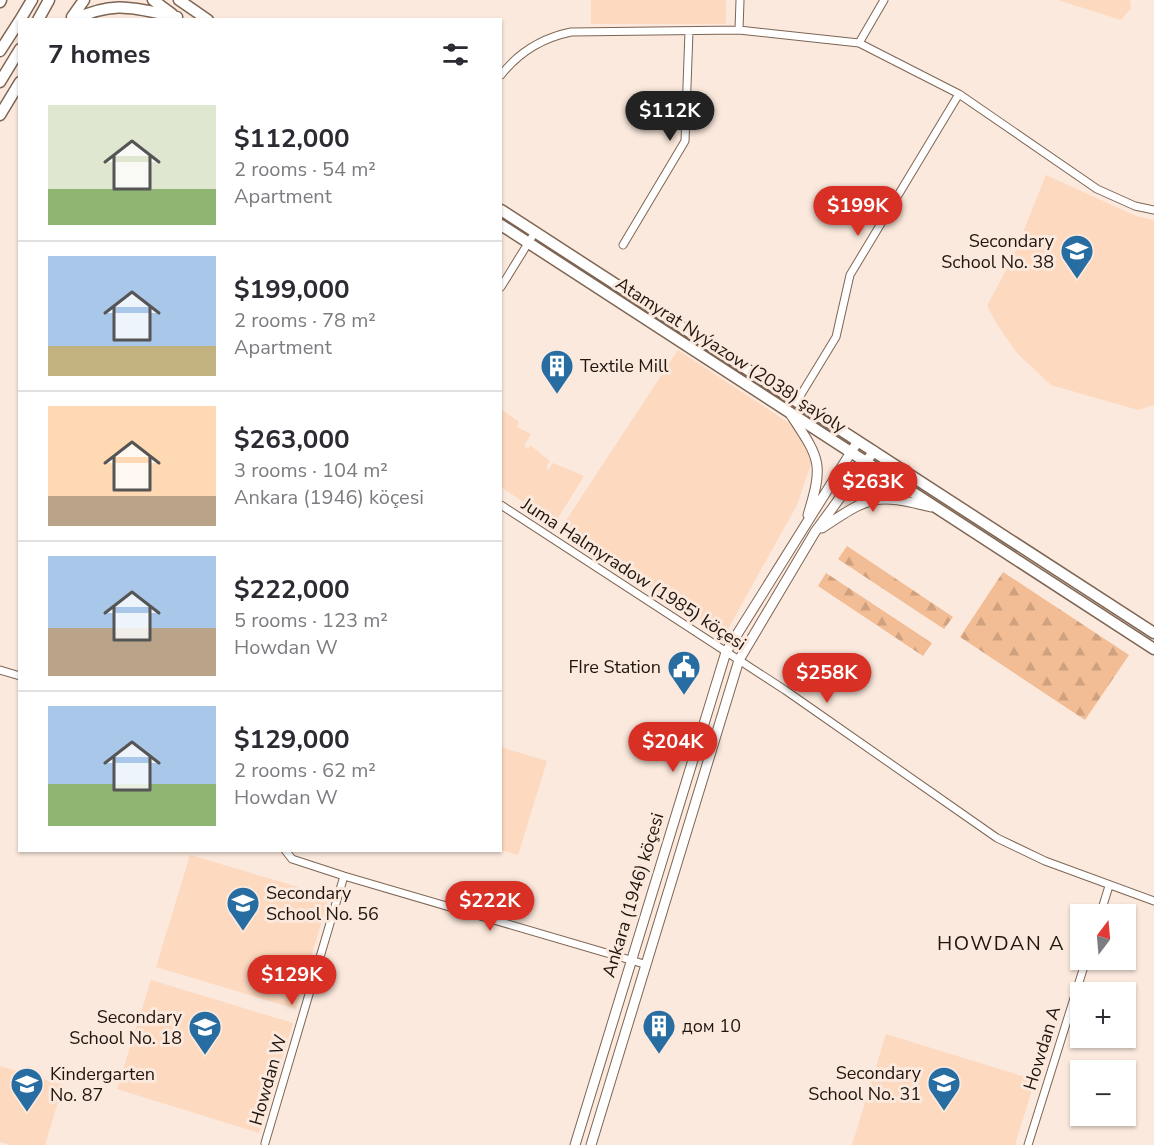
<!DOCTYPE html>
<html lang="en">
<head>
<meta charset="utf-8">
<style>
  :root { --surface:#fff; --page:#f7f7f7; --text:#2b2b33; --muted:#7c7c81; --line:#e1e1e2; --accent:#d93025 }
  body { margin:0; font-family:"Nunito Sans",sans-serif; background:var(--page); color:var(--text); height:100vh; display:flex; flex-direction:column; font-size:22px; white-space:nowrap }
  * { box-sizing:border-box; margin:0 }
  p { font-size:20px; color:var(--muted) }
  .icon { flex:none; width:33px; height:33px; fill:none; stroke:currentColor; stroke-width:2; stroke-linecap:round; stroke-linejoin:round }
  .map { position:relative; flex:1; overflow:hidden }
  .side { position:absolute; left:18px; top:18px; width:484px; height:834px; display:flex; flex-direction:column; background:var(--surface); border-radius:0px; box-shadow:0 2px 4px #0004 }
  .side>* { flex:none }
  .needle { width:39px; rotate:16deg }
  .fabs { position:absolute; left:1070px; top:904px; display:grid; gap:12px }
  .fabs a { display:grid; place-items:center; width:66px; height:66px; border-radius:0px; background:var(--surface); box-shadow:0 2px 4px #0004; font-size:30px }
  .price { position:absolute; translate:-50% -51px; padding:0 14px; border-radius:21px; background:var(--accent); color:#fff; font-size:20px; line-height:39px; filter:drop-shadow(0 2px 3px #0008) }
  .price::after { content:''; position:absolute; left:50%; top:36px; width:18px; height:14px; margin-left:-9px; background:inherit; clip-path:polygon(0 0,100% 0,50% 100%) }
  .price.selected { background:#222; color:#fff }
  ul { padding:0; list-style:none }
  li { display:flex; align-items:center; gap:18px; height:150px; padding:0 30px }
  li+li { border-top:2px solid var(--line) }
  li span { display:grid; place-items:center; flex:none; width:168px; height:120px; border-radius:0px; color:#555 }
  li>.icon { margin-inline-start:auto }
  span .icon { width:72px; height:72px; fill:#fffc; stroke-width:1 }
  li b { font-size:26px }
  h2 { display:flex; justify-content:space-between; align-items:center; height:72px; padding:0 30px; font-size:26px }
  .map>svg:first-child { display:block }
</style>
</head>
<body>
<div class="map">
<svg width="1154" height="1145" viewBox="0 0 1154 1145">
  <defs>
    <pattern id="forest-firs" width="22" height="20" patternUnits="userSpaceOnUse" patternTransform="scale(1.5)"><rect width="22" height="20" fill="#f2bc94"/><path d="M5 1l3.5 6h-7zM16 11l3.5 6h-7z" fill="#cfa17e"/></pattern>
  </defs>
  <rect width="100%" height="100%" fill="#fbe9dd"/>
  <path fill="#fdd9bf" d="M591 0H726V24H591Z
    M1058 0H1130L1131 8 1121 20Z
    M1046 175 1136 216 1154 220V405L1138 410 1051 385 1018 354 998 326 987 306 1014 255Z
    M678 350 792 425 812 461 797 505 724 636 561 528Z
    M501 409 519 422 517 427 531 434 524 446 528 449 530 445 550 461 546 467 548 470 553 463 584 476 555 523 501 487Z
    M501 747 547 761 518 855 501 850Z
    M190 855 329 896 296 1009 156 967Z
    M151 980 293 1023 259 1133 117 1089Z
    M886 1034 1035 1080 1015 1145H852Z
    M0 1066 63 1085 45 1145H11L0 1142Z"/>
  <path fill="url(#forest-firs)" d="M847 546 953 617 944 629 838 559Z
    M1003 572 1129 655 1085 720 960 637Z
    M826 573 932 643 923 656 818 586Z"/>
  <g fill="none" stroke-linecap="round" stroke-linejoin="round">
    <g stroke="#7e6553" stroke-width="9">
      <path id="minor" d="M739 30 740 0
        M859 43 884 0
        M501 75C519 52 542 38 571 32L739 30 859 43 959 94 1097 189 1135 206 1154 210
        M623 245 685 141 689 31
        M501 287 535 232
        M797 401 836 337 850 275 959 94
        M501 505 785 690 997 838 1045 861 1154 901
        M0 670 20 676
        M285 850 292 859 344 876 644 964
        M1100 915 1109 886
        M265 1143 344 876
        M1028 1145 1086 960"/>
    </g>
    <g stroke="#7e6553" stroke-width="11">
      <path id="secondary" d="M791 415C820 459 824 463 808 515
        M822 528C870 496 875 493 931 507
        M575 1145 726 652 858 441
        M591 1145 739 660 815 532 874 451"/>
    </g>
    <g stroke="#7e6553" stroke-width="13">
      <path id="primary" d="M153 0 172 14
        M179 0 208 20
        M0 2 1 0
        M72 17 84 0
        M20 20 32 0
        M38 20 49 0
        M73 20C115 0 133 8 177 17
        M0 51 20 20
        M0 82 20 49
        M0 115 20 82
        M501 210 1154 633
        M501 225 1154 649"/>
    </g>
    <use href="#minor" stroke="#fff" stroke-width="7"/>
    <use href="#secondary" stroke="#fff" stroke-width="9"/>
    <use href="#primary" stroke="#fff" stroke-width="10"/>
  </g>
  <defs>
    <g id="school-pin" transform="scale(1.725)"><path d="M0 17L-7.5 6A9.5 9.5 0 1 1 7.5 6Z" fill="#286da2" stroke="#fbe9dd"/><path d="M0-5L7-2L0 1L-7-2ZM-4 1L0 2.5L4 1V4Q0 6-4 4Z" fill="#fff"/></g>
    <g id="building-pin" transform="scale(1.725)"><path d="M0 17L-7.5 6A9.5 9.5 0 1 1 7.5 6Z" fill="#286da2" stroke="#fbe9dd"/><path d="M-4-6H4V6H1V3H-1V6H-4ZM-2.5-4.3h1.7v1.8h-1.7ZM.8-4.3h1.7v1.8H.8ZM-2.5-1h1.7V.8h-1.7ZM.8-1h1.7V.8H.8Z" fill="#fff"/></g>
    <g id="civic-pin" transform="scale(1.725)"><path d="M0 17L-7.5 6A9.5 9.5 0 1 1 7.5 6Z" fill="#286da2" stroke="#fbe9dd"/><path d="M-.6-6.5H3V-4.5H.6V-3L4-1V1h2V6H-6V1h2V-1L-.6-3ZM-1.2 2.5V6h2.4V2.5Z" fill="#fff"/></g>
  </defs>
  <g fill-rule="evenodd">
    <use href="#school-pin" x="1077" y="251"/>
    <use href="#building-pin" x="557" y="366"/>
    <use href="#civic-pin" x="684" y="667"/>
    <use href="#school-pin" x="243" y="903"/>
    <use href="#building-pin" x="659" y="1026"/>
    <use href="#school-pin" x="205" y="1027"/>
    <use href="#school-pin" x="944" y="1083"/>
    <use href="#school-pin" x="27" y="1084"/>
  </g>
  <g text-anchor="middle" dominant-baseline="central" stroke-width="6" stroke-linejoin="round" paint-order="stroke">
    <g font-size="18" fill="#20160f" stroke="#fbe9dd" text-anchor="end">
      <text x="1054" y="241">Secondary<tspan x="1054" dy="21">School No. 38</tspan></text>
      <text x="580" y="366" text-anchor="start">Textile Mill</text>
      <text x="661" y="667">FIre Station</text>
      <text x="266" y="893" text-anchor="start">Secondary<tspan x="266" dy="21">School No. 56</tspan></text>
      <text x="182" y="1017">Secondary<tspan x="182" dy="21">School No. 18</tspan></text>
      <text x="682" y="1026" text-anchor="start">дом 10</text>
      <text x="921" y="1073">Secondary<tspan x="921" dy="21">School No. 31</tspan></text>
      <text x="50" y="1074" text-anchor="start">Kindergarten<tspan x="50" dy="21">No. 87</tspan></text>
    </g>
    <g font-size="18" fill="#20160f" stroke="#fbe9dd">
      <text transform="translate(731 355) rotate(33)">Atamyrat Nyýazow (2038) şaýoly</text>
      <text transform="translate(634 574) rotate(33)">Juma Halmyradow (1985) köçesi</text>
      <text transform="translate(633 895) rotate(-73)">Ankara (1946) köçesi</text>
      <text transform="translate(1042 1048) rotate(-73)">Howdan A</text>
      <text transform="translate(268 1080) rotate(-74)">Howdan W</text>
    </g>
    <g font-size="20" letter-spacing="1.5" fill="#20160f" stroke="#fbe9dd">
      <text x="1001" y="943">HOWDAN A</text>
    </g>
  </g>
</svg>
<div class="fabs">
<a><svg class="needle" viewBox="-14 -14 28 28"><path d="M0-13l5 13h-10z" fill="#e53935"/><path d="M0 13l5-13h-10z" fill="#7c7c81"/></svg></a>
<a>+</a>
<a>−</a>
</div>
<b class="price selected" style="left:670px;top:142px">$112K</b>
<b class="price" style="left:858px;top:237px">$199K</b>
<b class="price" style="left:873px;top:513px">$263K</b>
<b class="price" style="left:827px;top:704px">$258K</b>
<b class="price" style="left:673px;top:773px">$204K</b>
<b class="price" style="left:490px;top:932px">$222K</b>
<b class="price" style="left:292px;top:1006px">$129K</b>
<section class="side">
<h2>7 homes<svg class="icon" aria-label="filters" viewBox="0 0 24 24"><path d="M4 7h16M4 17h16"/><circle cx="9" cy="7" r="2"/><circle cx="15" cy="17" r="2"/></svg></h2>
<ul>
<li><span style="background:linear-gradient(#dfe7d0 70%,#8fb573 0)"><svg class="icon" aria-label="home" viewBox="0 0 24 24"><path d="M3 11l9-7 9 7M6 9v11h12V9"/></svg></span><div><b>$112,000</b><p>2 rooms · 54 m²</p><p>Apartment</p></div></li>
<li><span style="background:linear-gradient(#a9c7e8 75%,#c2b280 0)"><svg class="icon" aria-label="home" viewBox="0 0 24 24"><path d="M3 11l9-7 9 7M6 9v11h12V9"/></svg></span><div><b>$199,000</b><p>2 rooms · 78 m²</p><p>Apartment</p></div></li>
<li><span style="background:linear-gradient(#ffd9b3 75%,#b9a48a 0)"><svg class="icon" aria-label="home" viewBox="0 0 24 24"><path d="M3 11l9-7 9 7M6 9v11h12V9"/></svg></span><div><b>$263,000</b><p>3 rooms · 104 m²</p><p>Ankara (1946) köçesi</p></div></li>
<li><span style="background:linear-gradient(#a9c7e8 60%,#b9a48a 0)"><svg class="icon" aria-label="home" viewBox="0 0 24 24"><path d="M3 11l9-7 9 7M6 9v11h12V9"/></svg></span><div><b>$222,000</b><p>5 rooms · 123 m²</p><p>Howdan W</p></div></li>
<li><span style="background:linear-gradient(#a9c7e8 65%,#8fb573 0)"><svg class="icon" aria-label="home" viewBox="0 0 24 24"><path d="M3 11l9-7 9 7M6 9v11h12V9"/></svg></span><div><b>$129,000</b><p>2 rooms · 62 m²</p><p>Howdan W</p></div></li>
</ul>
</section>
</div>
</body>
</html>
